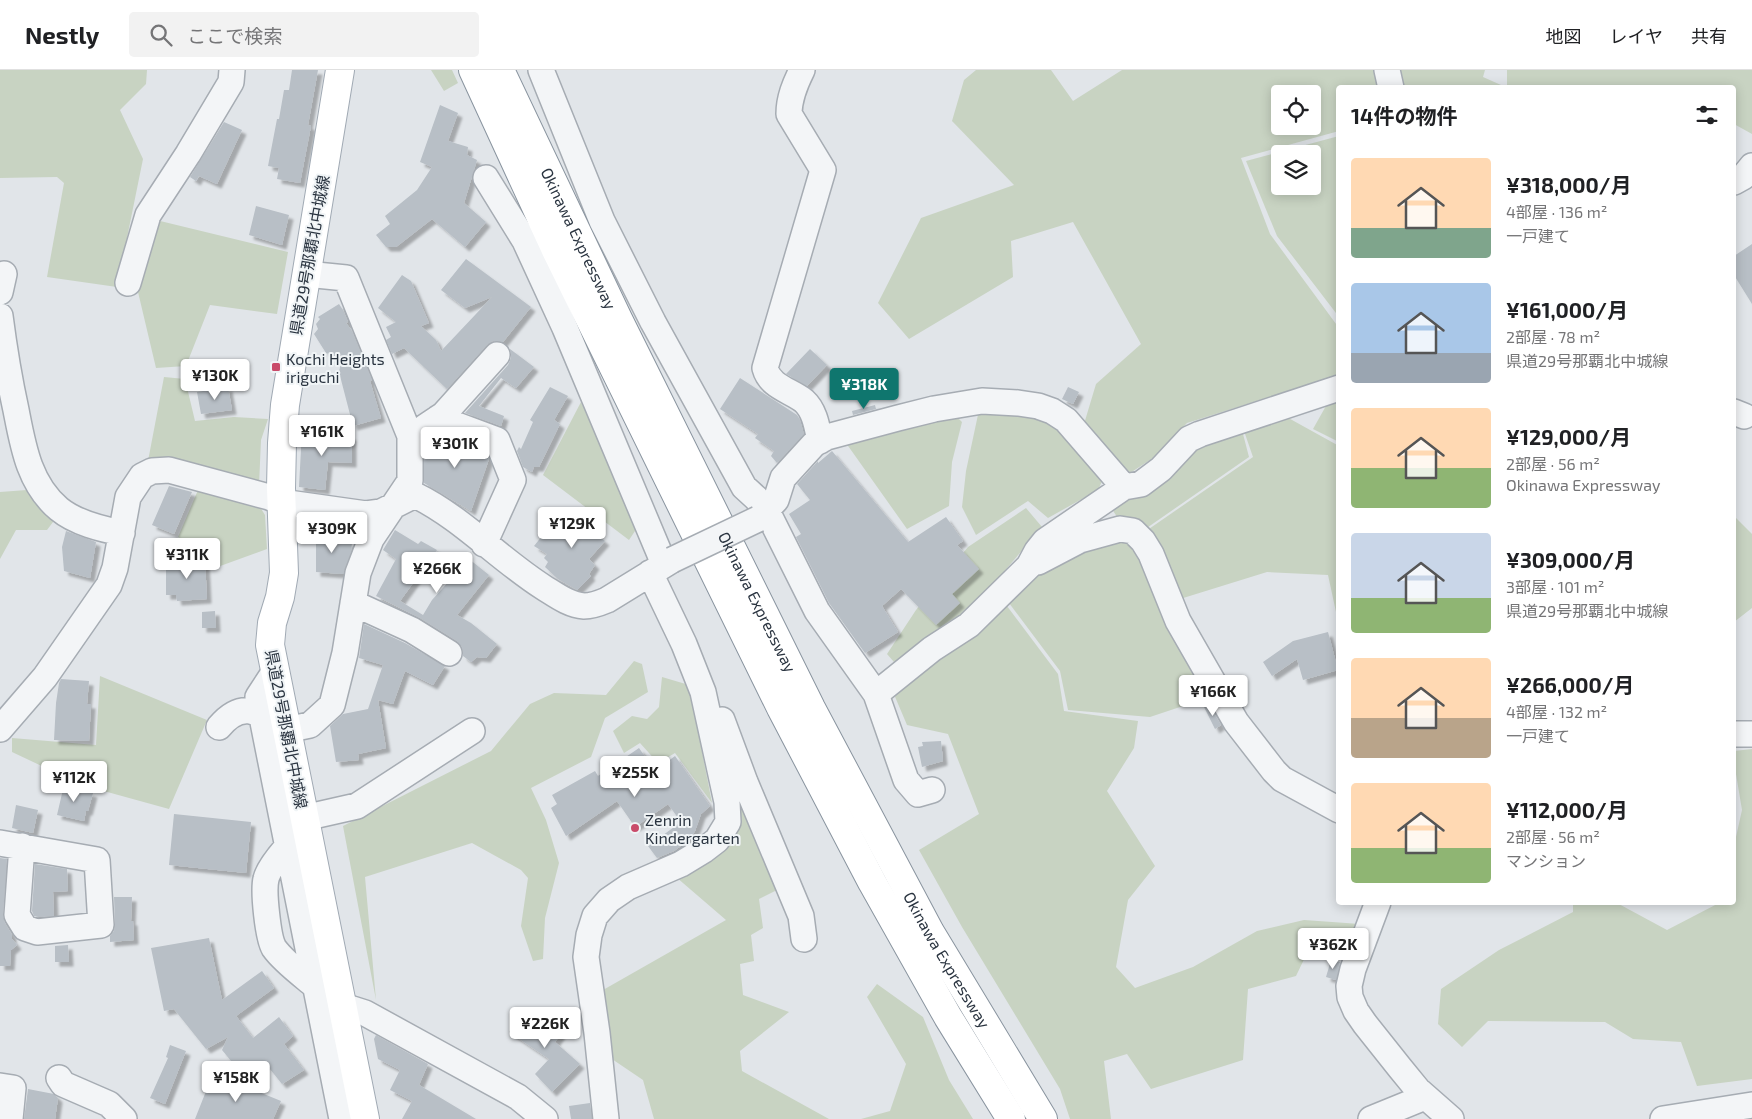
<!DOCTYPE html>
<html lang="ja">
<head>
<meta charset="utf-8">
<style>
  :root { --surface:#fff; --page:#f2f2f2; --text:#202124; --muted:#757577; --line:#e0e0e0; --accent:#0f766e }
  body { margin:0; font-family:"Exo 2","Noto Sans JP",sans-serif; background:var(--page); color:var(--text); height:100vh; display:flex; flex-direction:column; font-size:19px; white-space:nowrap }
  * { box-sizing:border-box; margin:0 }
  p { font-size:16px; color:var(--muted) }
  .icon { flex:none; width:28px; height:28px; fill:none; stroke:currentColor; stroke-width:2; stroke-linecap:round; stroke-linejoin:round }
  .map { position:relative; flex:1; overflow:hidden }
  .panel { position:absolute; left:1336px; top:15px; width:400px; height:820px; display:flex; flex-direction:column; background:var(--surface); border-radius:5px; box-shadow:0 2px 12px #0003 }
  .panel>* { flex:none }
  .buttons { position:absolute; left:1271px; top:15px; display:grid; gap:10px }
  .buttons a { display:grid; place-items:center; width:50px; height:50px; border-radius:5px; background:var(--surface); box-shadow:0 2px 12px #0003; font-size:25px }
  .price { position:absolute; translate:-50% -42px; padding:0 11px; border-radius:5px; background:#fff; color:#222; font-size:16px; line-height:32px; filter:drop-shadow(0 1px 2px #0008) }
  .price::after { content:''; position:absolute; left:50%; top:30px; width:15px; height:11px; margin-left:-8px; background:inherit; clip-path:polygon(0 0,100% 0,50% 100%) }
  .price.selected { background:var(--accent); color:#fff }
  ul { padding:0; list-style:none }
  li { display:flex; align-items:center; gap:15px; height:125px; padding:0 15px }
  li span { display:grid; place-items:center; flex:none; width:140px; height:100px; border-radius:5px; color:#555 }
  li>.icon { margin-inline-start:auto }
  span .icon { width:60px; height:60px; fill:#fffc; stroke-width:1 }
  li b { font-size:21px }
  h2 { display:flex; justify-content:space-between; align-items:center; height:60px; padding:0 15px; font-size:21px }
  header { display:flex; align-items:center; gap:30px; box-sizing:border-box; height:70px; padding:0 25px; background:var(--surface); border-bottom:1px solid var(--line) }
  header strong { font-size:24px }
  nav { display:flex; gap:28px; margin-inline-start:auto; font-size:18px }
  .search { width:350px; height:45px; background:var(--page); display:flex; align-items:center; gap:12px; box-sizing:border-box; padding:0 18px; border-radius:5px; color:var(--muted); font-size:19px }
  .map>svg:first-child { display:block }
</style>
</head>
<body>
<header>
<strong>Nestly</strong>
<div class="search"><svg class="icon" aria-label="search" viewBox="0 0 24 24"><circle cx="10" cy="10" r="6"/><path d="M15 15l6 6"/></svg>ここで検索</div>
<nav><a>地図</a><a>レイヤ</a><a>共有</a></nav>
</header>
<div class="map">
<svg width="1752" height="1049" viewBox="0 0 1752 1049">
  <defs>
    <filter id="shadow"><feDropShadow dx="4.5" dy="4.5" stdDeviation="1" flood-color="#0004"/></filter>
  </defs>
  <rect width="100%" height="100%" fill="#e1e5e9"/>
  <path fill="#c8d3c2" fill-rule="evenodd" d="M0 0H147L146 14 120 40 143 89 117 217 47 207 64 113 57 107 0 108Z
    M431 0H452L458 13 444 21Z
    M976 0H1051L1073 31 1122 0H1381L1386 17 1339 18V61L1241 88 1270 164 1339 258V305L1187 353 1156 386 1127 405 1084 354 1096 314 1141 274 1073 152 1011 171 1013 207 909 269 878 233 921 148 1014 115 952 51 964 10ZM1280 24H1312V56H1280Z
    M1394 0H1485L1483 7 1501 15V18L1398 17Z
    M1507 0H1752V64L1734 54V18L1507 17Z
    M1339 66V247L1277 166 1246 91ZM1280 84H1312V116H1280Z
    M156 150 288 182 277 244 210 235 186 296 156 298 138 222Z
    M164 307 185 309 195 351 234 347 268 349 261 370 259 415 148 391Z
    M1339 324V372L1313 359 1331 327Z
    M581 332 639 455 629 470 543 405Z
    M979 340 1034 345 1066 361 1104 407 1098 420 1048 448 1028 431 976 465 962 437 966 401Z
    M955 345 962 352 952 392 949 436 907 459 846 373Z
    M1283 345 1339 376V543L1336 542 1328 505 1267 502 1180 529 1146 461 1253 387 1244 361Z
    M1222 360 1243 364 1249 387 1141 462 1121 453 1110 436Z
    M27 420 56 448 47 460H16L0 489V422Z
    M198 420 260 437 265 445 267 479 212 499 208 486 178 467Z
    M1026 438 1042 457 961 552 894 592 887 584 916 540 968 477Z
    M1734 446 1752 464V538L1734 552Z
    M1121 468 1137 476 1216 625 1150 647 1068 640 1060 601 1006 529 1066 483Z
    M1004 532 1058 604 1064 641 1138 651 1134 678 1107 721 1155 796 1128 830 1116 897 1135 918 1193 897 1257 861 1304 850 1360 854 1349 881 1309 879 1296 906 1248 919 1243 990 1151 1019 1127 984 1104 991 1111 1049H1070L1060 1019 962 857 919 780 979 744 948 664 907 655 893 622Z
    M634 591 642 594 648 622 605 648 591 687 531 718 546 750 559 793 545 848 543 889 533 891 521 856 528 808 521 800 472 773 365 807 376 930 343 756 491 681 530 634 554 623 606 625Z
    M100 606 207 650 169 739 82 715 12 682V668L96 675Z
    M662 607 689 615 712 733 675 683 658 693 640 673 624 683 613 661 632 646 647 649 659 637Z
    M1752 679V1009L1697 1016 1681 972 1633 969 1605 952 1488 951 1462 977 1438 954 1441 919 1499 880 1573 842V833H1617L1667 860 1719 833 1734 832V776L1742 740 1734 692V681Z
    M727 695 783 817 759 829 763 858 751 865 754 891 740 894 743 925 789 942 740 981 742 1001 829 1049H654L643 1010 606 985 603 920 726 850 676 807 724 773Z
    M877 914 923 947 949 1010 973 1049H861L890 1041 906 994 867 927Z"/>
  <path fill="#b8bfc6" filter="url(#shadow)" d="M292 0H318L308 55 311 56 300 113 277 109 279 98 268 96 277 49H279L284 20H289Z
    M440 35 458 43 448 71 468 77 467 85 477 90 464 133 486 152 465 177 432 149 396 177H386L376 165 390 154 385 146 417 120 432 97 420 92Z
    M224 52 242 60 217 114 199 106 196 111 190 107Z
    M256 136 289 145 282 175 249 165Z
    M1752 174V234L1734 205V186Z
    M466 189 531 237 503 272 493 271 487 275 447 319 404 278 392 284 386 270 391 267 386 257 396 252 378 238 402 205 411 211 429 253 421 256 436 270 441 281 492 227 465 238 441 220Z
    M339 234 343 240 348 252 346 253 352 261 372 310 370 311 381 348 353 356 339 302 342 288 326 283 314 264 318 259 316 254 320 249 318 247Z
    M510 279 534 297 516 318 501 308 479 336 504 346 501 356 465 343 508 295 511 288Z
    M810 279 827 295 807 316 786 304Z
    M740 308 797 345 800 350 804 364 777 393 771 386 774 381 755 368 758 364 720 339Z
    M228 317 232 340 201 344 197 322Z
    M550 317 568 326 554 350 560 354 539 397H534L532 402 523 397 517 381 519 377 521 379 533 352 530 350Z
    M1068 317 1079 322 1073 334 1062 329Z
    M875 335 876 339 853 345 852 341Z
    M302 360 352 366V393L328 392 325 420 299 417Z
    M440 364 486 381 489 389 471 441 424 413V390L431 371 429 370Z
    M832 381 908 472 946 447 963 471 957 475 979 499 952 524 960 533 936 555 901 519 882 536 898 562 865 583 829 533 796 467 801 464 789 444 810 430 797 414 818 391V393Z
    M169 416 192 422 174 464 152 455Z
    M577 437 599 450 591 460 605 471 589 489 595 495 589 504 591 506 577 520 558 509 545 497 548 492 544 488 547 484 534 476 542 466 549 469Z
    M395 460 418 474 421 471 437 480 400 531 423 545 432 530 469 489 489 505 457 545 471 553 497 574 486 588 477 587 471 592 463 586 462 577 457 571 420 548 376 526 396 489 383 480Z
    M66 461 96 472 90 508 64 501 62 477Z
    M316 462 340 465V472L352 473 351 482 343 504 316 502Z
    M205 490 207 529 177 531 176 525H166V493Z
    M215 541 216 558H202V542Z
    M364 554 405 573 445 596 433 615 405 601 393 634 378 630 386 678 358 684 359 690 336 692 330 656 343 644 368 639 383 595 359 588Z
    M1328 562 1338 600 1303 610 1297 589 1272 606 1263 592 1293 571Z
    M61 609 89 611 87 634H91L89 671 54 670 56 633 59 613Z
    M1209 635 1221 655 1215 659 1204 637Z
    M941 671 943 691 922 697 918 677 923 676 922 672Z
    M639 678 655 701 675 686 710 736 701 744 695 761 689 770 674 781 657 788 648 776 681 752 668 734 635 757 617 731 566 766 551 738 557 734 552 725 595 701 598 706Z
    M64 715 93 723 88 741H86L84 751 57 745Z
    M16 735 38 740 33 763 12 758Z
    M174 744 251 752 246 803 169 795Z
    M0 788 7 789 3 845 5 853 12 865V869L17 875 11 880 10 896H0Z
    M35 794 67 799 68 821 53 822 54 846 39 847 34 846 32 841Z
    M114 827H132L131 851H133L134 870 110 872V866L114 861 115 854Z
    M209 868 222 930 262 901 274 918 236 946 253 968 279 947 293 966 284 974 304 1000 282 1014 266 994 246 1009 222 980 228 967 206 979 174 939 164 941 151 878Z
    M68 875 69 892H55V876Z
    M1331 890 1340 892 1336 910 1326 907Z
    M524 940 561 964 555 972 580 994 552 1022 535 1004 549 989 509 962Z
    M376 965 428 994 419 1015 476 1049H402L412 1031 390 1020 400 1000 378 989 374 969Z
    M170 975 186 981 165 1034 150 1028 168 988 166 987Z
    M212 1006 233 1014 230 1010 281 1031 273 1049H195Z
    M28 1019 54 1024 58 1028 55 1049H24Z
    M590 1033 592 1049H571L569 1036Z"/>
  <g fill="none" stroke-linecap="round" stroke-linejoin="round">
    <g stroke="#a6acb3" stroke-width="28">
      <path id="minor" d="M541 0 602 151 653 252 744 417 756 428 767 441 817 541 876 624 906 710 918 724 932 720
        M802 0C795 14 789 28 789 44L823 100 765 298C770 317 790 320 804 331 815 341 817 357 820 371
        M1387 0 1391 18
        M486 108 525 171 565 258 664 494
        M1734 112 1743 107 1752 96
        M128 213 148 145 188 84 231 12 232 0
        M0 222 4 204
        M0 246C4 277 9 308 16 340 23 376 29 414 59 439 76 453 101 459 122 463
        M1734 342 1744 346
        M438 348 497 370 513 410 484 474
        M425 357 443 345 497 285
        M758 449 776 430 783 408 814 374 827 367 898 348 934 339 982 331 1018 333 1038 336 1052 341 1066 350 1124 417
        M1038 492 1080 470 1120 459 1133 461 1143 471 1151 484 1178 551 1236 652 1274 701 1282 709 1339 740
        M353 533 412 560 449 583
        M275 601 258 627 342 1049
        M876 624 932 579 969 555 1029 496 1037 481 1045 471 1124 417 1141 414 1161 399 1189 369 1200 364 1339 318
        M722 650 745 712 801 846 804 869
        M219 657C243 628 260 643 286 660L310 655 332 635 345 583 358 503 371 469 410 411V366L346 208 306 204
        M0 659 45 607 109 515 115 498 128 427 142 406 152 401 169 400 269 427 281 432 366 444 381 442 415 425C462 448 499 489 543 517 556 525 569 535 584 536 592 536 600 533 607 530L672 490
        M1734 664H1752
        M304 748 357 736 472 661
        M0 773 97 790 101 855 37 862 25 858 17 845 22 776
        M287 777C280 785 268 800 266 809 263 821 268 868 274 878 283 891 302 905 314 915
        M1378 832 1353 899 1349 916 1350 927 1356 941 1365 954 1400 998 1418 1020 1451 1049
        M343 936 365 943 518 1027 545 1049
        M59 1008 63 1014 109 1034 124 1049
        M0 1016 13 1018 10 1049
        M606 1049 597 963 586 887 589 865 595 846 609 830 628 817 681 794 704 780 717 770 728 752 727 732 703 622 684 574 650 503
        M1371 1049 1425 1027
        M1663 1049 1752 1035"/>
    </g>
    <g stroke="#a1aab4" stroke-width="30">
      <path id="major" d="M340 0 285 335 282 373 281 418 284 503 280 527 272 553 270 575 365 1049"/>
    </g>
    <g stroke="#89949f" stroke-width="30">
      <g id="highway">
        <path d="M473 0 555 178 781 638 872 812 948 947 1011 1049"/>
        <path id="s1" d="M500 0 618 249 811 638 930 862 1043 1049"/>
      </g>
    </g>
    <use href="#minor" stroke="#f3f5f7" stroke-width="25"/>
    <use href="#major" stroke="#fff" stroke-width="28"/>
    <use href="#highway" stroke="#fff" stroke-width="28"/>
    <g stroke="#a6acb3" stroke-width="28" stroke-linecap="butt">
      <path id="minor-bridge" d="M672 490 758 449"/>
    </g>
    <use href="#minor-bridge" stroke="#f3f5f7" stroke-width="25"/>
  </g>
  <g fill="#c94b6a" stroke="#f0f4f6" stroke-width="2">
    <rect x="271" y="292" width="10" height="10" rx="2.5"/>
    <circle cx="635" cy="758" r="5"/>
  </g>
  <g text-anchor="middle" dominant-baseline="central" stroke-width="4" stroke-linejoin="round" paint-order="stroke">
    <g font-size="16" fill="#2a3440" stroke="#f0f4f6">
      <text stroke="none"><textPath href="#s1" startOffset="186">Okinawa Expressway</textPath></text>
      <text transform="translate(309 185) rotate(-80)">県道29号那覇北中城線</text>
      <text stroke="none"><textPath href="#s1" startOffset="591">Okinawa Expressway</textPath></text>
      <text transform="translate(287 659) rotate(79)">県道29号那覇北中城線</text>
      <text stroke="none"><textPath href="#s1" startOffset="996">Okinawa Expressway</textPath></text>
    </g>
    <g font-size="16" fill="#2a3440" stroke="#f0f4f6" text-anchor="start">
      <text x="286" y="288">Kochi Heights<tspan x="286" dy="18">iriguchi</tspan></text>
      <text x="645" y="749">Zenrin<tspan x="645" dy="18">Kindergarten</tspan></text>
    </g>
  </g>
</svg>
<div class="buttons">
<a><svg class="icon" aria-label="locate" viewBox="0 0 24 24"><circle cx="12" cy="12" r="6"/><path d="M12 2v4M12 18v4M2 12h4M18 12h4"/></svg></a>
<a><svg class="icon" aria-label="layers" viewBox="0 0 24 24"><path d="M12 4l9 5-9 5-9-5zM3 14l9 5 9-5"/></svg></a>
</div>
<b class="price" style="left:215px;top:331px">¥130K</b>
<b class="price selected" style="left:864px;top:340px">¥318K</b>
<b class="price" style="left:322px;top:387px">¥161K</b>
<b class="price" style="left:455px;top:399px">¥301K</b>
<b class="price" style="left:572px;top:479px">¥129K</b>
<b class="price" style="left:332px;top:484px">¥309K</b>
<b class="price" style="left:187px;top:510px">¥311K</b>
<b class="price" style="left:437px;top:524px">¥266K</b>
<b class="price" style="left:1213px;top:647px">¥166K</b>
<b class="price" style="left:635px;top:728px">¥255K</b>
<b class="price" style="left:74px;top:733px">¥112K</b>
<b class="price" style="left:1333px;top:900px">¥362K</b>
<b class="price" style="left:545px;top:979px">¥226K</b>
<b class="price" style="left:236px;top:1033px">¥158K</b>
<section class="panel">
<h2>14件の物件<svg class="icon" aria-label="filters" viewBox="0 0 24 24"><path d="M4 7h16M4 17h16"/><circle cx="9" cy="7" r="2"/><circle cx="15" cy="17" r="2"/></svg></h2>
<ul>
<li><span style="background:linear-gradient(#ffd9b3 70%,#7fa58c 0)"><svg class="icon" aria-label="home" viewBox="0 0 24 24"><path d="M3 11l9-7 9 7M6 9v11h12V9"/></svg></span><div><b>¥318,000/月</b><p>4部屋 · 136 m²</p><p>一戸建て</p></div></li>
<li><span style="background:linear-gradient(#a9c7e8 70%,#9aa5b1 0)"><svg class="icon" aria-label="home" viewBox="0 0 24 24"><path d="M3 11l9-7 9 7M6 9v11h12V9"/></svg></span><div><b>¥161,000/月</b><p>2部屋 · 78 m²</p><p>県道29号那覇北中城線</p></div></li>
<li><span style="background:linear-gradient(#ffd9b3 60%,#8fb573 0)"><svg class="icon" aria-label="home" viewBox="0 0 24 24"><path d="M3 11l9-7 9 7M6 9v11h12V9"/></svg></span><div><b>¥129,000/月</b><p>2部屋 · 56 m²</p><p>Okinawa Expressway</p></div></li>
<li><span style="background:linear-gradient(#c9d6e8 65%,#8fb573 0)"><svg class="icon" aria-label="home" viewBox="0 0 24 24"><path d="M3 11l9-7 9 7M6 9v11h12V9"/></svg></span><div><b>¥309,000/月</b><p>3部屋 · 101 m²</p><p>県道29号那覇北中城線</p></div></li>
<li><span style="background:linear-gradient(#ffd9b3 60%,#b9a48a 0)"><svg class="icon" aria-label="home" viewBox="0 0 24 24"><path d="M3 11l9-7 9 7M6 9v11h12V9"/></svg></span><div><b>¥266,000/月</b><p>4部屋 · 132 m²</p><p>一戸建て</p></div></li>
<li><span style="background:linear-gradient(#ffd9b3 65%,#8fb573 0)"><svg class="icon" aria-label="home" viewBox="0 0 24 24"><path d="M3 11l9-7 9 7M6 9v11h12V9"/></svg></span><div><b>¥112,000/月</b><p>2部屋 · 56 m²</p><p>マンション</p></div></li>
</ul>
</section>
</div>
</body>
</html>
